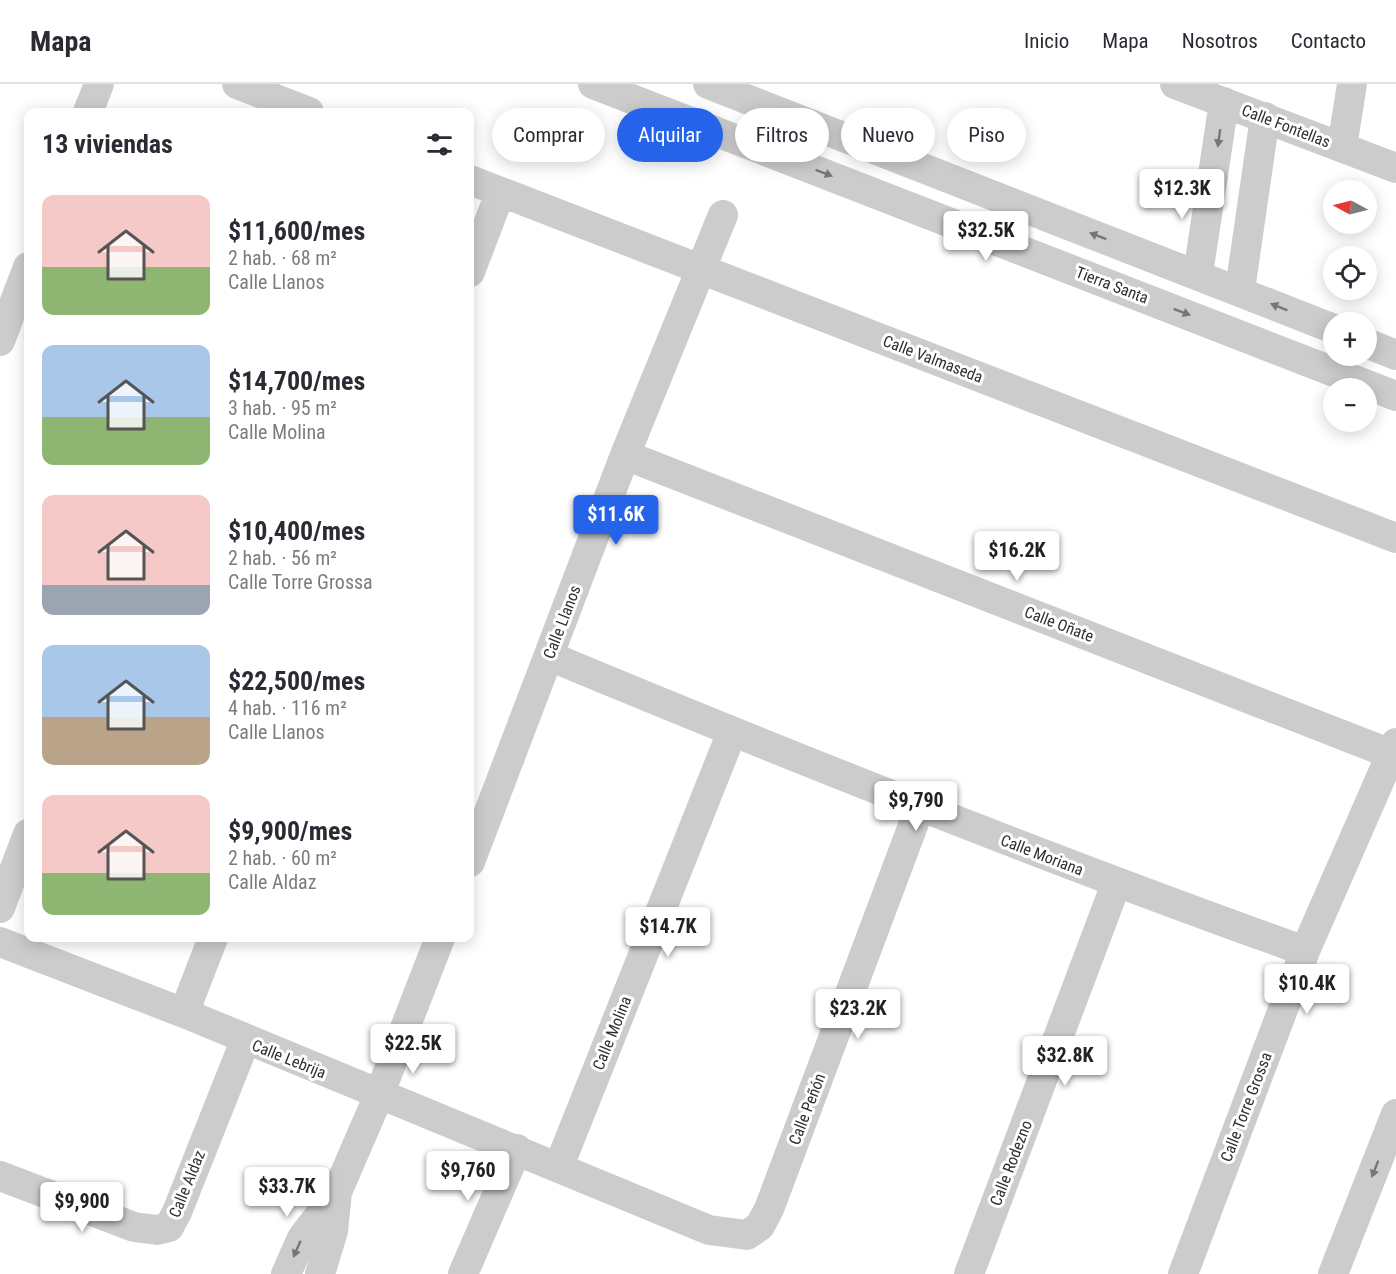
<!DOCTYPE html>
<html lang="es">
<head>
<meta charset="utf-8">
<style>
  :root { --surface:#fff; --page:#f7f7f7; --text:#2b2b33; --muted:#7c7c81; --line:#e1e1e2; --accent:#2563eb }
  body { margin:0; font-family:"Roboto Condensed",sans-serif; background:var(--page); color:var(--text); height:100vh; display:flex; flex-direction:column; font-size:22px; white-space:nowrap }
  * { box-sizing:border-box; margin:0 }
  p { font-size:20px; color:var(--muted) }
  .icon { flex:none; width:33px; height:33px; fill:none; stroke:currentColor; stroke-width:2; stroke-linecap:round; stroke-linejoin:round }
  .map { position:relative; flex:1; overflow:hidden }
  .details { position:absolute; left:24px; top:24px; width:450px; height:834px; display:flex; flex-direction:column; background:var(--surface); border-radius:12px; box-shadow:0 3px 15px #0003 }
  .details>* { flex:none }
  .hud { position:absolute; left:492px; top:24px; width:570px; height:54px; display:flex; gap:12px }
  .needle { width:39px; rotate:277deg }
  .buttons { position:absolute; left:1323px; top:96px; display:grid; gap:12px }
  .buttons a { display:grid; place-items:center; width:54px; height:54px; border-radius:50%; background:var(--surface); box-shadow:0 3px 15px #0003; font-size:30px }
  .price { position:absolute; translate:-50% -51px; padding:0 14px; border-radius:6px; background:#fff; color:#222; font-size:20px; line-height:39px; filter:drop-shadow(0 2px 3px #0008) }
  .price::after { content:''; position:absolute; left:50%; top:36px; width:18px; height:14px; margin-left:-9px; background:inherit; clip-path:polygon(0 0,100% 0,50% 100%) }
  .price.on { background:var(--accent); color:#fff }
  ul { padding:0; list-style:none }
  li { display:flex; align-items:center; gap:18px; height:150px; padding:0 18px }
  li span { display:grid; place-items:center; flex:none; width:168px; height:120px; border-radius:12px; color:#555 }
  li>.icon { margin-inline-start:auto }
  span .icon { width:72px; height:72px; fill:#fffc; stroke-width:1 }
  li b { font-size:26px }
  h2 { display:flex; justify-content:space-between; align-items:center; height:72px; padding:0 18px; font-size:26px }
  .tag { padding:0 21px; border-radius:27px; background:var(--surface); box-shadow:0 3px 15px #0003; font-size:21px; line-height:54px }
  .tag.on { background:var(--accent); color:#fff }
  header { display:flex; align-items:center; gap:36px; box-sizing:border-box; height:84px; padding:0 30px; background:var(--surface); border-bottom:2px solid var(--line) }
  header strong { font-size:28px }
  nav { display:flex; gap:33px; margin-inline-start:auto; font-size:21px }
  .map>svg:first-child { display:block }
</style>
</head>
<body>
<header>
<strong>Mapa</strong>
<nav><a>Inicio</a><a>Mapa</a><a>Nosotros</a><a>Contacto</a></nav>
</header>
<div class="map">
<svg width="1396" height="1190" viewBox="0 0 1396 1190">
  <rect width="100%" height="100%" fill="#fff"/>
  <g fill="none" stroke-linecap="round" stroke-linejoin="round">
    <path stroke="#ccc" stroke-width="30" d="M237 0 309 28
      M593 0 1396 312
      M708 0 1334 245
      M1175 0 1396 84
      M88 28 99 0
      M1342 63 1352 0
      M470 96 1396 454
      M470 188 500 109
      M1198 190 1224 18
      M1240 206 1265 33
      M0 257 28 183
      M1366 259 1396 271
      M625 371 1391 670
      M549 572C799 676 1050 776 1305 867
      M470 778 625 371 723 131
      M0 824 28 750
      M0 858 184 929 709 1146 747 1151 760 1142 769 1125 920 723
      M184 929 213 854
      M559 1082 732 648
      M0 1092 134 1143 157 1146 169 1143 177 1128 245 957
      M286 1190 302 1154 337 1108 379 1011 440 854
      M320 1190 333 1147 337 1108
      M463 1190 517 1065
      M969 1190 1116 800
      M1183 1190 1305 867 1396 659
      M1333 1190 1396 1030"/>
  </g>
  <defs><path id="oneway-solid" d="M-6-.8H1V-3.2L6.5 0L1 3.2V.8H-6Z" transform="scale(1.5)"/></defs>
  <g fill="#767676">
    <use href="#oneway-solid" transform="translate(1219 54) rotate(98)"/>
    <use href="#oneway-solid" transform="translate(824 89) rotate(21)"/>
    <use href="#oneway-solid" transform="translate(1098 152) rotate(-159)"/>
    <use href="#oneway-solid" transform="translate(1279 223) rotate(-158)"/>
    <use href="#oneway-solid" transform="translate(1182 228) rotate(21)"/>
    <use href="#oneway-solid" transform="translate(1375 1085) rotate(111)"/>
    <use href="#oneway-solid" transform="translate(297 1165) rotate(114)"/>
  </g>
  <g text-anchor="middle" dominant-baseline="central" stroke-width="6" stroke-linejoin="round" paint-order="stroke">
    <g font-size="16" fill="#2f2f2f" stroke="#fff">
      <text transform="translate(1286 42) rotate(21)">Calle Fontellas</text>
      <text transform="translate(1112 201) rotate(21)">Tierra Santa</text>
      <text transform="translate(933 275) rotate(21)">Calle Valmaseda</text>
      <text transform="translate(562 538) rotate(-69)">Calle Llanos</text>
      <text transform="translate(1059 540) rotate(21)">Calle Oñate</text>
      <text transform="translate(1042 771) rotate(21)">Calle Moriana</text>
      <text transform="translate(612 949) rotate(-68)">Calle Molina</text>
      <text transform="translate(289 975) rotate(22)">Calle Lebrija</text>
      <text transform="translate(1246 1023) rotate(-69)">Calle Torre Grossa</text>
      <text transform="translate(807 1025) rotate(-69)">Calle Peñón</text>
      <text transform="translate(1011 1079) rotate(-69)">Calle Rodezno</text>
      <text transform="translate(187 1100) rotate(-68)">Calle Aldaz</text>
    </g>
  </g>
</svg>
<div class="buttons">
<a><svg class="needle" viewBox="-14 -14 28 28"><path d="M0-13l5 13h-10z" fill="#e53935"/><path d="M0 13l5-13h-10z" fill="#7c7c81"/></svg></a>
<a><svg class="icon" aria-label="locate" viewBox="0 0 24 24"><circle cx="12" cy="12" r="6"/><path d="M12 2v4M12 18v4M2 12h4M18 12h4"/></svg></a>
<a>+</a>
<a>−</a>
</div>
<b class="price" style="left:1182px;top:136px">$12.3K</b>
<b class="price" style="left:986px;top:178px">$32.5K</b>
<b class="price on" style="left:616px;top:462px">$11.6K</b>
<b class="price" style="left:1017px;top:498px">$16.2K</b>
<b class="price" style="left:916px;top:748px">$9,790</b>
<b class="price" style="left:668px;top:874px">$14.7K</b>
<b class="price" style="left:1307px;top:931px">$10.4K</b>
<b class="price" style="left:858px;top:956px">$23.2K</b>
<b class="price" style="left:413px;top:991px">$22.5K</b>
<b class="price" style="left:1065px;top:1003px">$32.8K</b>
<b class="price" style="left:468px;top:1118px">$9,760</b>
<b class="price" style="left:287px;top:1134px">$33.7K</b>
<b class="price" style="left:82px;top:1149px">$9,900</b>
<div class="hud">
<a class="tag">Comprar</a>
<a class="tag on">Alquilar</a>
<a class="tag">Filtros</a>
<a class="tag">Nuevo</a>
<a class="tag">Piso</a>
</div>
<section class="details">
<h2>13 viviendas<svg class="icon" aria-label="filters" viewBox="0 0 24 24"><path d="M4 7h16M4 17h16"/><circle cx="9" cy="7" r="2"/><circle cx="15" cy="17" r="2"/></svg></h2>
<ul>
<li><span style="background:linear-gradient(#f6c9c9 60%,#8fb573 0)"><svg class="icon" aria-label="home" viewBox="0 0 24 24"><path d="M3 11l9-7 9 7M6 9v11h12V9"/></svg></span><div><b>$11,600/mes</b><p>2 hab. · 68 m²</p><p>Calle Llanos</p></div></li>
<li><span style="background:linear-gradient(#a9c7e8 60%,#8fb573 0)"><svg class="icon" aria-label="home" viewBox="0 0 24 24"><path d="M3 11l9-7 9 7M6 9v11h12V9"/></svg></span><div><b>$14,700/mes</b><p>3 hab. · 95 m²</p><p>Calle Molina</p></div></li>
<li><span style="background:linear-gradient(#f6c9c9 75%,#9aa5b1 0)"><svg class="icon" aria-label="home" viewBox="0 0 24 24"><path d="M3 11l9-7 9 7M6 9v11h12V9"/></svg></span><div><b>$10,400/mes</b><p>2 hab. · 56 m²</p><p>Calle Torre Grossa</p></div></li>
<li><span style="background:linear-gradient(#a9c7e8 60%,#b9a48a 0)"><svg class="icon" aria-label="home" viewBox="0 0 24 24"><path d="M3 11l9-7 9 7M6 9v11h12V9"/></svg></span><div><b>$22,500/mes</b><p>4 hab. · 116 m²</p><p>Calle Llanos</p></div></li>
<li><span style="background:linear-gradient(#f6c9c9 65%,#8fb573 0)"><svg class="icon" aria-label="home" viewBox="0 0 24 24"><path d="M3 11l9-7 9 7M6 9v11h12V9"/></svg></span><div><b>$9,900/mes</b><p>2 hab. · 60 m²</p><p>Calle Aldaz</p></div></li>
</ul>
</section>
</div>
</body>
</html>
